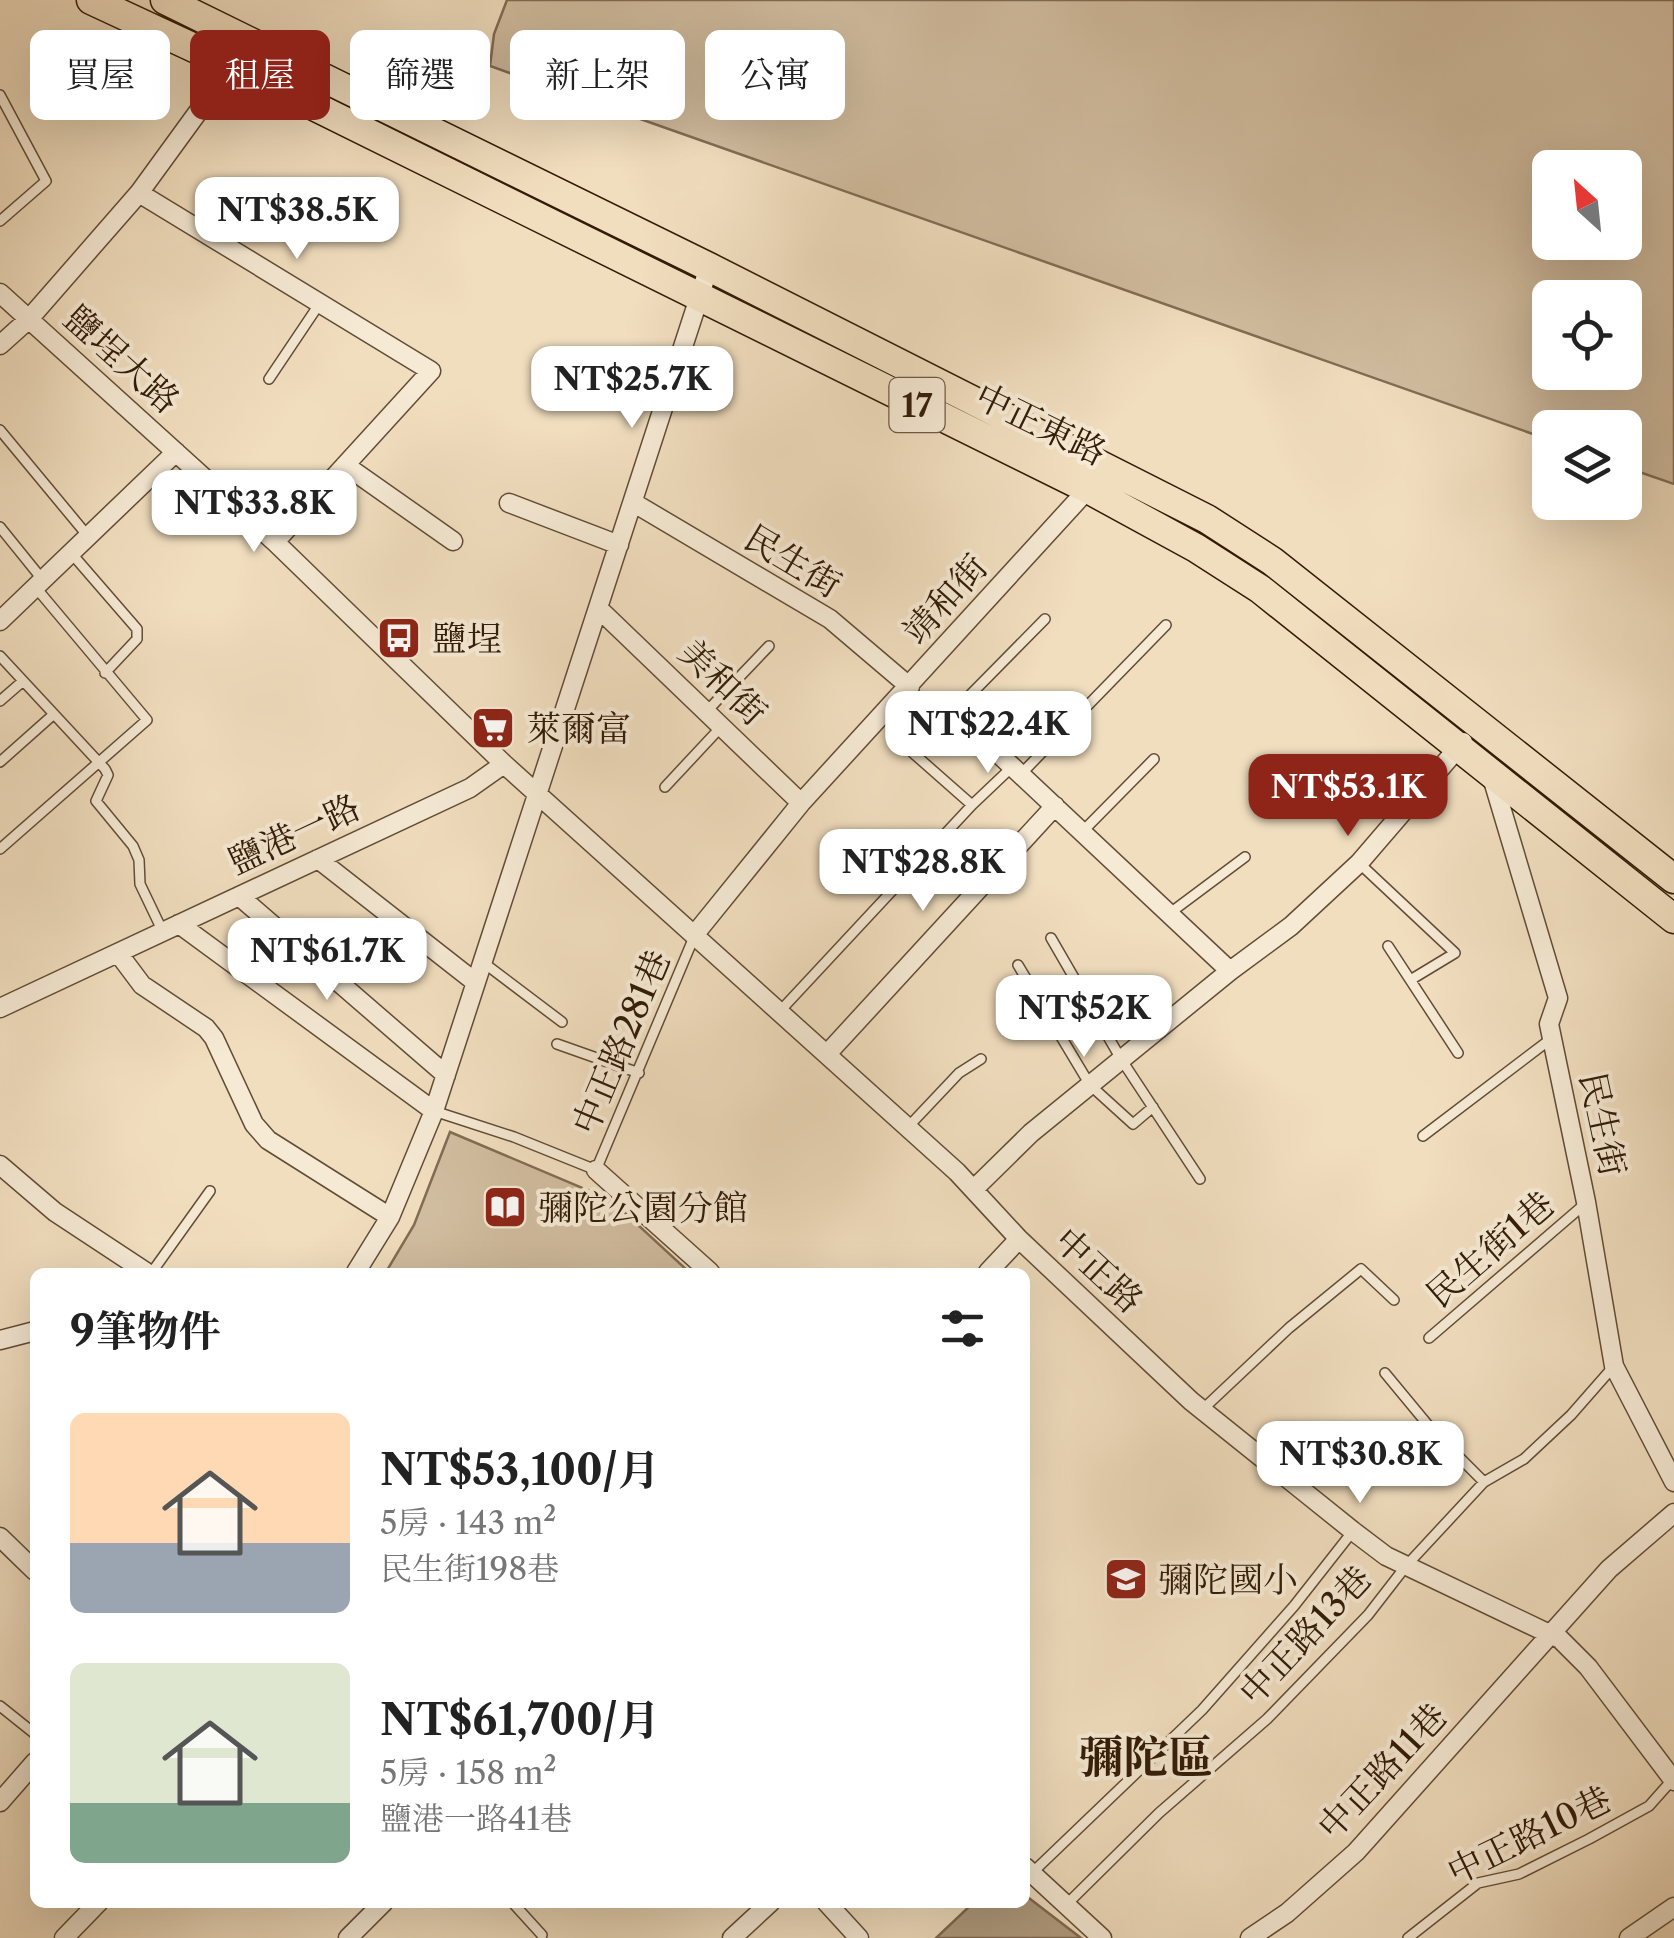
<!DOCTYPE html>
<html lang="zh-TW">
<head>
<meta charset="utf-8">
<style>
  :root { --surface:#fff; --page:#f6f6f6; --text:#222; --muted:#767676; --accent:#8f2418 }
  body { margin:0; font-family:"Libre Caslon Text","Noto Serif TC",serif; background:var(--page); color:var(--text); height:100vh; display:flex; flex-direction:column; font-size:38px; white-space:nowrap }
  * { box-sizing:border-box; margin:0 }
  p { font-size:32px; color:var(--muted) }
  .icon { flex:none; width:55px; height:55px; fill:none; stroke:currentColor; stroke-width:2; stroke-linecap:round; stroke-linejoin:round }
  .map { position:relative; flex:1; overflow:hidden }
  .sheet { position:absolute; left:30px; top:1268px; width:1000px; height:640px; display:flex; flex-direction:column; background:var(--surface); border-radius:15px; box-shadow:0 10px 40px #0002 }
  .sheet>* { flex:none }
  .guide { position:absolute; left:30px; top:30px; width:1000px; height:90px; display:flex; gap:20px }
  .needle { width:65px; rotate:333deg }
  .fabs { position:absolute; left:1532px; top:150px; display:grid; gap:20px }
  .fabs a { display:grid; place-items:center; width:110px; height:110px; border-radius:15px; background:var(--surface); box-shadow:0 10px 40px #0002; font-size:50px }
  .price { position:absolute; translate:-50% -85px; padding:0 22px; border-radius:20px; background:#fff; color:#222; font-size:32px; line-height:65px; filter:drop-shadow(0 2px 5px #0008) }
  .price::after { content:''; position:absolute; left:50%; top:60px; width:30px; height:22px; margin-left:-15px; background:inherit; clip-path:polygon(0 0,100% 0,50% 100%) }
  .price.active { background:var(--accent); color:#fff }
  ul { padding:0; list-style:none }
  li { display:flex; align-items:center; gap:30px; height:250px; padding:0 40px }
  li span { display:grid; place-items:center; flex:none; width:280px; height:200px; border-radius:15px; color:#555 }
  li>.icon { margin-inline-start:auto }
  span .icon { width:120px; height:120px; fill:#fffc; stroke-width:1 }
  li b { font-size:42px }
  h2 { display:flex; justify-content:space-between; align-items:center; height:120px; padding:0 40px; font-size:42px }
  .tag { padding:0 35px; border-radius:15px; background:var(--surface); box-shadow:0 10px 40px #0002; font-size:35px; line-height:90px }
  .tag.active { background:var(--accent); color:#fff }
  .map>svg:first-child { display:block }
</style>
</head>
<body>
<div class="map">
<svg width="1674" height="1938" viewBox="0 0 1674 1938">
  <rect width="100%" height="100%" fill="#f1debf"/>
  <filter id="stains"><feTurbulence type="fractalNoise" baseFrequency=".002" numOctaves="4"/><feColorMatrix values="0 0 0 0 .2 0 0 0 0 .09 0 0 0 0 .02 0 0 0 .5 -.17"/></filter>
  <radialGradient id="worn" r=".72"><stop offset=".6" stop-color="#630" stop-opacity="0"/><stop offset="1" stop-color="#630" stop-opacity=".3"/></radialGradient>
  <path fill="#d1bda0" stroke="#826c54" stroke-width="2.5" fill-rule="evenodd" d="M507 0H1674V484L1625 467V428H1550V440L490 66 494 34ZM1550 168H1625V242H1550ZM1550 298H1625V372H1550Z
    M450 1132 611 1200 689 1272H386L414 1225Z"/>
  <path fill="#b09c80" stroke="#7e6850" stroke-width="2.5" d="M1025 1895 1081 1938H936L973 1903 1025 1902Z"/>
  <g fill="none" stroke-linecap="round" stroke-linejoin="round">
    <g stroke="#624c35" stroke-width="12">
      <path id="service" d="M0 95 46 181 0 221
        M269 379 320 303
        M0 430 87 535
        M0 527 42 579
        M72 554 137 629V639L105 673
        M0 656 105 769 108 775 96 801 133 846 139 860 140 884 163 932
        M0 701 23 681
        M707 711 769 646
        M0 762 54 714
        M1021 774 1166 625
        M665 787 721 727
        M972 805 913 753 1045 619
        M1084 830 1154 759
        M0 849 147 720 37 589
        M1359 863 1455 953 1412 979
        M1170 913 1245 857
        M1051 938 1121 1059 1200 1179
        M1388 946 1458 1053
        M484 963 562 1022
        M1018 965 1090 1085 1133 1124 1153 1107
        M781 1010 972 805 1012 767
        M557 1044 639 1073
        M434 1111 514 1137 596 1170 694 937
        M908 1127 959 1073 981 1059
        M1423 1136 1552 1038
        M152 1272 210 1191
        M1429 1338 1586 1203
        M1385 1373 1433 1431 1484 1482
        M1202 1410 1289 1328 1361 1269 1394 1300
        M0 1706 35 1734
        M1033 1872 1202 1710 1294 1606 1353 1531
        M512 1902 542 1935
        M1067 1904 1159 1813 1267 1719 1368 1615 1406 1566 1484 1482 1524 1459 1571 1415 1614 1366
        M1408 1938 1478 1883 1519 1874 1589 1839 1649 1806 1673 1779"/>
    </g>
    <g stroke="#624c35" stroke-width="21">
      <path id="minor" d="M139 193 431 371 275 542
        M0 293 275 542 504 764 957 1172 1019 1239 1191 1401 1353 1531 1386 1556 1560 1639 1588 1667 1674 1781
        M0 345 29 319 139 193 238 57
        M345 465 453 541
        M509 503 619 545
        M634 503 830 619 910 687
        M599 609 801 803
        M0 621 176 452
        M954 712 1230 971
        M1491 774 1558 998 1549 1024 1586 1202 1614 1366 1674 1482
        M318 859 475 982
        M239 896 446 1075
        M179 924 434 1111
        M695 934 801 803 1088 489
        M118 953 142 985 206 1028 214 1038 254 1124 268 1140 390 1217
        M0 1008 470 788 504 764
        M827 1054 1055 806
        M0 1165 55 1212 146 1272
        M596 1170 710 1272
        M974 1189 1031 1133 1230 971 1291 926 1359 863 1463 742
        M356 1272 390 1217 434 1111 709 267
        M988 1272 1019 1239
        M0 1340 35 1331
        M0 1537 35 1571
        M0 1802 35 1762
        M1025 1867 1102 1938
        M826 1902 859 1938
        M64 1938 99 1902
        M348 1938 384 1902
        M732 1938 771 1902
        M1250 1938 1287 1913 1356 1852 1609 1569 1674 1513
        M1629 1938 1674 1907"/>
    </g>
    <g stroke="#321b07" stroke-width="31">
      <path id="primary" d="M91 0 233 66 1088 489 1196 548 1260 589 1674 919
        M165 0 709 267 1207 519 1272 561 1674 879"/>
    </g>
    <use href="#service" stroke="#f6ead5" stroke-width="9"/>
    <use href="#minor" stroke="#f6ead5" stroke-width="18"/>
    <use href="#primary" stroke="#f1debf" stroke-width="28"/>
  </g>
  <defs>
    <g id="bus-square" transform="scale(2.25)"><rect x="-9" y="-9" width="18" height="18" rx="4" fill="#8f2418" stroke="#f6ead5"/><path d="M-5-6H5V4H4V6H2V4H-2V6H-4V4H-5ZM-3.5-4V0h7V-4ZM-3.5 1.2v1.5H-2V1.2ZM2 1.2v1.5H3.5V1.2Z" fill="#fff"/></g>
    <g id="supermarket-square" transform="scale(2.25)"><rect x="-9" y="-9" width="18" height="18" rx="4" fill="#8f2418" stroke="#f6ead5"/><path d="M-6-5.5h2.5l.6 2H6L4.5 2H-2.5L-4.4-4H-6ZM-1.5 3.2a1.3 1.3 0 1 0 .1 0ZM3 3.2a1.3 1.3 0 1 0 .1 0Z" fill="#fff"/></g>
    <g id="library-square" transform="scale(2.25)"><rect x="-9" y="-9" width="18" height="18" rx="4" fill="#8f2418" stroke="#f6ead5"/><path d="M-6-4Q-3-5.5-.7-3.5V5Q-3 3-6 4ZM6-4Q3-5.5 .7-3.5V5Q3 3 6 4Z" fill="#fff"/></g>
    <g id="school-square" transform="scale(2.25)"><rect x="-9" y="-9" width="18" height="18" rx="4" fill="#8f2418" stroke="#f6ead5"/><path d="M0-5L7-2L0 1L-7-2ZM-4 1L0 2.5L4 1V4Q0 6-4 4Z" fill="#fff"/></g>
  </defs>
  <g fill-rule="evenodd">
    <use href="#bus-square" x="399" y="638"/>
    <use href="#supermarket-square" x="493" y="728"/>
    <use href="#library-square" x="505" y="1207"/>
    <use href="#school-square" x="1126" y="1579"/>
  </g>
  <g text-anchor="middle" dominant-baseline="central" stroke-width="8" stroke-linejoin="round" paint-order="stroke">
    <rect fill="#f6ead5" stroke="#6d5945" stroke-width="2.5" x="889.5" y="378" width="55" height="54" rx="8"/>
    <g font-size="32" font-weight="bold" fill="#321b07">
      <text x="917" y="405">17</text>
    </g>
    <g font-size="35" fill="#321b07" stroke="#f6ead5">
      <text transform="translate(122 359) rotate(42)">鹽埕大路</text>
      <text transform="translate(1041 424) rotate(26)">中正東路</text>
      <text transform="translate(793 561) rotate(31)">民生街</text>
      <text transform="translate(945 599) rotate(-48)">靖和街</text>
      <text transform="translate(723 682) rotate(44)">美和街</text>
      <text transform="translate(294 834) rotate(-25)">鹽港一路</text>
      <text transform="translate(621 1042) rotate(-67)">中正路281巷</text>
      <text transform="translate(1603 1124) rotate(78)">民生街</text>
      <text transform="translate(1490 1249) rotate(-41)">民生街1巷</text>
      <text transform="translate(1099 1270) rotate(43)">中正路</text>
      <text transform="translate(1305 1635) rotate(-47)">中正路13巷</text>
      <text transform="translate(1382 1771) rotate(-47)">中正路11巷</text>
      <text transform="translate(1529 1835) rotate(-26)">中正路10巷</text>
    </g>
    <g font-size="35" fill="#321b07" stroke="#f6ead5" text-anchor="start">
      <text x="432" y="638">鹽埕</text>
      <text x="526" y="728">萊爾富</text>
      <text x="538" y="1207">彌陀公園分館</text>
      <text x="1158" y="1579">彌陀國小</text>
    </g>
    <g font-size="45" font-weight="bold" fill="#321b07" stroke="#f6ead5">
      <text x="1146" y="1757">彌陀區</text>
    </g>
  </g>
  <rect width="100%" height="100%" filter="url(#stains)"/>
  <rect width="100%" height="100%" fill="url(#worn)"/>
</svg>
<div class="fabs">
<a><svg class="needle" viewBox="-14 -14 28 28"><path d="M0-13l5 13h-10z" fill="#e53935"/><path d="M0 13l5-13h-10z" fill="#767676"/></svg></a>
<a><svg class="icon" aria-label="locate" viewBox="0 0 24 24"><circle cx="12" cy="12" r="6"/><path d="M12 2v4M12 18v4M2 12h4M18 12h4"/></svg></a>
<a><svg class="icon" aria-label="layers" viewBox="0 0 24 24"><path d="M12 4l9 5-9 5-9-5zM3 14l9 5 9-5"/></svg></a>
</div>
<b class="price" style="left:297px;top:262px">NT$38.5K</b>
<b class="price" style="left:632px;top:431px">NT$25.7K</b>
<b class="price" style="left:254px;top:555px">NT$33.8K</b>
<b class="price" style="left:988px;top:776px">NT$22.4K</b>
<b class="price active" style="left:1348px;top:839px">NT$53.1K</b>
<b class="price" style="left:923px;top:914px">NT$28.8K</b>
<b class="price" style="left:327px;top:1003px">NT$61.7K</b>
<b class="price" style="left:1084px;top:1060px">NT$52K</b>
<b class="price" style="left:1360px;top:1506px">NT$30.8K</b>
<div class="guide">
<a class="tag">買屋</a>
<a class="tag active">租屋</a>
<a class="tag">篩選</a>
<a class="tag">新上架</a>
<a class="tag">公寓</a>
</div>
<section class="sheet">
<h2>9筆物件<svg class="icon" aria-label="filters" viewBox="0 0 24 24"><path d="M4 7h16M4 17h16"/><circle cx="9" cy="7" r="2"/><circle cx="15" cy="17" r="2"/></svg></h2>
<ul>
<li><span style="background:linear-gradient(#ffd9b3 65%,#9aa5b1 0)"><svg class="icon" aria-label="home" viewBox="0 0 24 24"><path d="M3 11l9-7 9 7M6 9v11h12V9"/></svg></span><div><b>NT$53,100/月</b><p>5房 · 143 m²</p><p>民生街198巷</p></div></li>
<li><span style="background:linear-gradient(#dfe7d0 70%,#7fa58c 0)"><svg class="icon" aria-label="home" viewBox="0 0 24 24"><path d="M3 11l9-7 9 7M6 9v11h12V9"/></svg></span><div><b>NT$61,700/月</b><p>5房 · 158 m²</p><p>鹽港一路41巷</p></div></li>
</ul>
</section>
</div>
</body>
</html>
